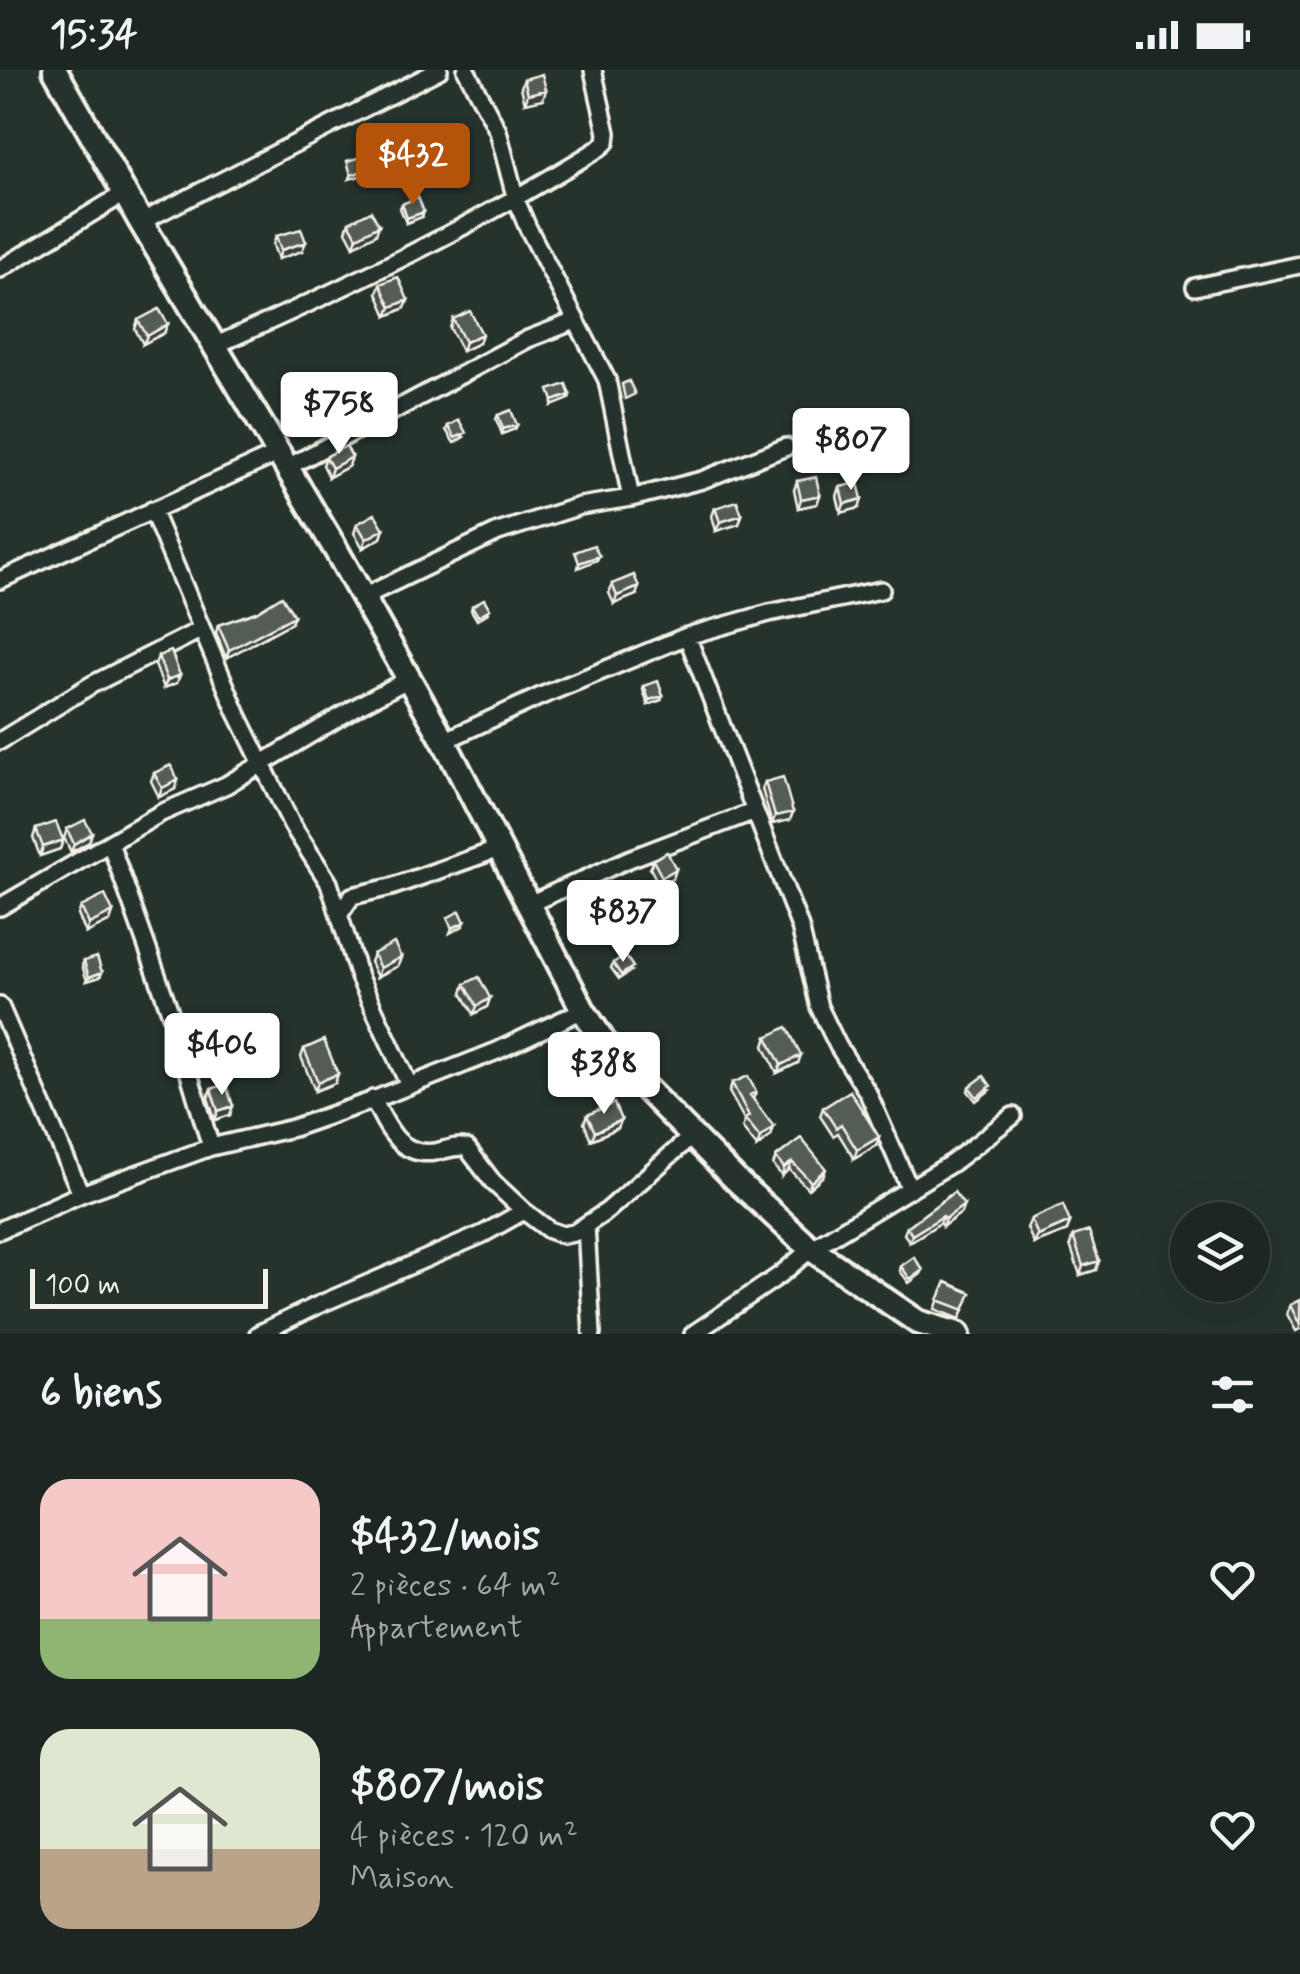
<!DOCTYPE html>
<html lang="fr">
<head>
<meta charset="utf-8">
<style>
  :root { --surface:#1c2622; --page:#29322f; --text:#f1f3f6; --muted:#a0a5a5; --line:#3a4340; --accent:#b45309 }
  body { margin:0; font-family:Mynerve,sans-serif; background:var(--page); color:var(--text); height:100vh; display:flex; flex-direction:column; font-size:38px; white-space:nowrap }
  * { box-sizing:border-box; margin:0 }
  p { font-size:32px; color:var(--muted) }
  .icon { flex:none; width:55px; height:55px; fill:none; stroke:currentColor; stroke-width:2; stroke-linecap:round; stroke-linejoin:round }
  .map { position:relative; height:1264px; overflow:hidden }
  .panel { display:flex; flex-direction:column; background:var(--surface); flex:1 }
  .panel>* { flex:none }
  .fabs { position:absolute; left:1170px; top:1132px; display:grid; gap:20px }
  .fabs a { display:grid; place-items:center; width:100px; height:100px; border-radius:50%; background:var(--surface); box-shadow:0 10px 40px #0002,0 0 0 2px var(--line); font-size:50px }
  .scale { position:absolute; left:30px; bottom:25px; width:238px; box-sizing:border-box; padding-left:10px; border:5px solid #f4f1e8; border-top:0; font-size:28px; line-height:35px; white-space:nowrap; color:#f4f1e8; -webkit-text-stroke:8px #26332d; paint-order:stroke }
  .price { position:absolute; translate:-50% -85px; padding:0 22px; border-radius:10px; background:#fff; color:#222; font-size:32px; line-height:65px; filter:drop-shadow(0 2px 5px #0008) }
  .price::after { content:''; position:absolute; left:50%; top:60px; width:30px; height:22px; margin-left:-15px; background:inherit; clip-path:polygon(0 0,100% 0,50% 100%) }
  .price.on { background:var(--accent); color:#fff }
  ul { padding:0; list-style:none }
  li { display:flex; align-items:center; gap:30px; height:250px; padding:0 40px }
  li span { display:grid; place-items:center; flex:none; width:280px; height:200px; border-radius:30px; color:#555 }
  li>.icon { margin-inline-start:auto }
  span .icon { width:120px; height:120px; fill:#fffc; stroke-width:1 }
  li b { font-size:42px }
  h2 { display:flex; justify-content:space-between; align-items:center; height:120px; padding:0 40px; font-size:42px }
  .status { display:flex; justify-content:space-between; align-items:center; height:70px; padding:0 50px; background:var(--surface); direction:ltr }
  .status svg { height:28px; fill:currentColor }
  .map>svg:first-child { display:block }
</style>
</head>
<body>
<div class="status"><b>15:34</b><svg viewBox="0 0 49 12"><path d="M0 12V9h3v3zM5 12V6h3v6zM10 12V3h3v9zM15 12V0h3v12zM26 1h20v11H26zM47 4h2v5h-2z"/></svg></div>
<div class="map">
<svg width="1300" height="1264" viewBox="0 0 1300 1264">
  <rect width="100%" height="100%" fill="#26332d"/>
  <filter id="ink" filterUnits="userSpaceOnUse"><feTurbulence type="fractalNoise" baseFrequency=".01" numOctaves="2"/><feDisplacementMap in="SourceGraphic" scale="20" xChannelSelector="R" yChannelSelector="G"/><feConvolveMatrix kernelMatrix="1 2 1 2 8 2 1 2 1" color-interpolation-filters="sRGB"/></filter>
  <g filter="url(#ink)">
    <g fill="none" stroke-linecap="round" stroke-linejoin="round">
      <g stroke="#f4f1e8" stroke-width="22">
        <path id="street" d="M466 0 498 61 516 130 528 158 607 310 631 428
          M141 152 439 0
          M0 199 125 123
          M1195 217 1300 195
          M214 276C346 218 476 155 598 79L606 72 607 63 593 0
          M288 397 528 269 575 251
          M152 440 237 643 292 755 329 813 359 907 409 1015
          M0 510 279 383
          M361 528 498 462 580 436 631 428 702 410 786 377
          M687 566 800 857 819 937 838 976 868 1023 909 1117
          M0 671 91 615 202 559
          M444 671 541 626 687 566 769 543 881 520
          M110 773 174 953 211 1077
          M529 834 629 789 755 741
          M0 837 161 743 226 715 363 633 409 609
          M339 845 352 826 391 817 499 779
          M0 936 81 1124
          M373 1029C387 1057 399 1087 435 1082 447 1080 455 1075 467 1078L493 1112 524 1141 549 1160 563 1165 574 1163 607 1141 692 1066
          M586 1155 592 1264
          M0 1160 81 1124 211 1077 293 1058 368 1032 497 981 583 940
          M258 1264 318 1235 483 1164 524 1141
          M693 1264 780 1205 811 1179 952 1093 1013 1046"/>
      </g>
      <g stroke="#f4f1e8" stroke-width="30">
        <path id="secondary" d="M55 0 141 152 335 478 444 671 583 940 604 972 645 1018 736 1110 811 1179 918 1252 958 1264"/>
      </g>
      <use href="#street" stroke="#26332d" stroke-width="15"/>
      <use href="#secondary" stroke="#26332d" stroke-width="22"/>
    </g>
    <path fill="#474f49" stroke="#f4f1e8" stroke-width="2.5" d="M524 9 543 29 525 33 521 17Z
      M402 134 422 147 406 153 400 138Z
      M349 152 379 155 376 164 354 176 346 161Z
      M276 166 302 181 278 189 273 175Z
      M380 214 408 230 405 238 387 246 377 223Z
      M453 249 479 273 462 281 450 258Z
      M138 250 164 263 143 274 135 259Z
      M498 345 517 355 515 359 502 364 496 349Z
      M448 356 464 367 454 373 446 360Z
      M326 387 349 396 329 407 323 395Z
      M797 411 820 425 817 434 798 438 794 420Z
      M840 417 862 429 859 438 841 443 837 426Z
      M715 438 742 445 739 454 716 461 712 446Z
      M357 454 384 459 381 468 363 478 354 463Z
      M612 514 636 525 614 534 609 523Z
      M472 536 488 543 477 550 471 540Z
      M256 542 291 553 226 588 216 563 218 555Z
      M158 586 177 613 164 618 155 595Z
      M644 616 661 630 648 635 643 620Z
      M154 703 178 710 175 719 159 727 151 711Z
      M765 712 793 742 790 750 772 754 762 719Z
      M36 759 63 770 60 779 40 786 33 768Z
      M67 759 89 772 71 782 64 768Z
      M653 790 676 799 673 808 659 815 650 798Z
      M573 835 594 855 579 862 570 844Z
      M81 837 113 842 110 851 86 863 78 845Z
      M373 884 401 887 398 896 377 907 370 892Z
      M84 891 102 902 100 907 87 911 82 895Z
      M613 893 631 901 619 909 611 898Z
      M465 914 490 928 487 937 474 944 462 923Z
      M767 967 798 993 777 1003 764 976Z
      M304 979 335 1013 315 1021 301 987Z
      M732 1013 756 1022 753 1029 771 1066 757 1077 742 1058 745 1051 729 1022Z
      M969 1017 990 1020 976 1031 968 1021Z
      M211 1019 230 1045 215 1050 208 1028Z
      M823 1038 876 1076 854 1089 838 1063 833 1066 820 1046Z
      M587 1045 621 1050 618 1058 591 1070 584 1053Z
      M801 1068 823 1106 808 1119 789 1099 782 1106 773 1095 776 1087Z
      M954 1122 961 1143 943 1156 940 1153 910 1172 904 1164 907 1157Z
      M1031 1149 1070 1152 1067 1161 1034 1174 1027 1158Z
      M1073 1166 1096 1200 1080 1205 1070 1175Z
      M901 1196 923 1200 921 1204 909 1213 900 1201Z
      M946 1212 971 1223 960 1249 935 1239Z
      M1300 1230V1259L1296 1261 1287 1244 1290 1235Z"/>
    <path fill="#39403c" stroke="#f4f1e8" stroke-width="2.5" d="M546 20 543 29 525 33 528 24Z
      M366 100 364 105 349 109 351 105Z
      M461 102 460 106 447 109 448 105Z
      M424 142 422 147 406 153 407 148Z
      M379 155 376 164 354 176 357 167Z
      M306 172 302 181 278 189 281 180Z
      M408 230 405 238 387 246 391 237Z
      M168 254 164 263 143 274 147 266Z
      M482 264 479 273 462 281 465 272Z
      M570 325 569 329 552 336 553 331Z
      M517 355 515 359 502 364 503 359Z
      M352 387 349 396 329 407 332 398Z
      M820 425 817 434 798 438 801 429Z
      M862 429 859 438 841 443 844 434Z
      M742 445 739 454 716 461 720 452Z
      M384 459 381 468 363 478 366 469Z
      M599 486 597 490 578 498 579 493Z
      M639 517 636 525 614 534 617 526Z
      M294 546 291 553 226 588 229 580Z
      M180 605 177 613 164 618 167 610Z
      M663 626 661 630 648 635 649 630Z
      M178 710 175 719 159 727 162 718Z
      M793 742 790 750 772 754 775 746Z
      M92 763 89 772 71 782 74 774Z
      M63 770 60 779 40 786 43 777Z
      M676 799 673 808 659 815 662 807Z
      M113 842 110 851 86 863 89 854Z
      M597 846 594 855 579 862 583 853Z
      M465 852 463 856 450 863 452 858Z
      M401 887 398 896 377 907 380 898Z
      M102 902 100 907 87 911 89 907Z
      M490 928 487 937 474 944 477 936Z
      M801 985 798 993 777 1003 781 995Z
      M338 1004 335 1013 315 1021 318 1012Z
      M233 1036 230 1045 215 1050 218 1041Z
      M621 1050 618 1058 591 1070 595 1062Z
      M774 1057 771 1066 757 1077 760 1068Z
      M879 1067 876 1076 854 1089 857 1080Z
      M792 1092 789 1099 782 1106 784 1098Z
      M826 1099 823 1106 808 1119 811 1112Z
      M964 1135 961 1143 943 1156 945 1149Z
      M943 1146 940 1153 910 1172 912 1165Z
      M1070 1152 1067 1161 1034 1174 1038 1166Z
      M1099 1191 1096 1200 1080 1205 1083 1196Z"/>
    <path fill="#525c55" stroke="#f4f1e8" stroke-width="2.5" d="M542 4 546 20 528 24 524 9Z
      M362 87 366 100 351 105 347 91Z
      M458 89 461 102 448 105 445 91Z
      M418 127 424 142 407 148 402 134Z
      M371 141 379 155 357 167 349 152Z
      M301 159 306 172 281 180 276 166Z
      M398 207 408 230 391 237 380 214Z
      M159 239 168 254 147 266 138 250Z
      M470 241 482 264 465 272 453 249Z
      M629 311 635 324 625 329 622 314Z
      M566 314 570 325 553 331 549 320Z
      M511 340 517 355 503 359 498 345Z
      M459 350 466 363 455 368 448 356Z
      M346 376 352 387 332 398 326 387Z
      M816 407 820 425 801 429 797 411Z
      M858 413 862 429 844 434 840 417Z
      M737 431 742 445 720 452 715 438Z
      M375 444 384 459 366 469 357 454Z
      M594 475 599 486 579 493 575 482Z
      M634 505 639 517 617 526 612 514Z
      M282 526 294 546 229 580 218 555 256 542Z
      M484 529 490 539 478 546 472 536Z
      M171 581 180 605 167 610 158 586Z
      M658 611 663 626 649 630 644 616Z
      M171 695 178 710 162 718 154 703Z
      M783 707 793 742 775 746 765 712Z
      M85 750 92 763 74 774 67 759Z
      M56 752 63 770 43 777 36 759Z
      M667 782 676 799 662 807 653 790Z
      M105 825 113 842 89 854 81 837Z
      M587 828 597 846 583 853 573 835Z
      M460 841 465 852 452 858 447 848Z
      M394 873 401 887 380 898 373 884Z
      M625 885 633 897 621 905 613 893Z
      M97 887 102 902 89 907 84 891Z
      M479 907 490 928 477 936 465 914Z
      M787 957 801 985 781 995 767 967Z
      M324 970 338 1004 318 1012 304 979Z
      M748 1006 756 1022 750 1025 774 1057 760 1068 745 1049 749 1046 732 1013Z
      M984 1006 991 1016 977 1027 969 1017Z
      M226 1014 233 1036 218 1041 211 1019Z
      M850 1021 879 1067 857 1080 841 1054 836 1058 823 1038Z
      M614 1033 621 1050 595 1062 587 1045Z
      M801 1068 826 1099 811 1112 792 1092 784 1098 776 1087Z
      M954 1122 964 1135 945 1149 943 1146 912 1165 907 1157Z
      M1063 1135 1070 1152 1038 1166 1031 1149Z
      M1089 1161 1099 1191 1083 1196 1073 1166Z
      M914 1187 923 1200 910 1209 901 1196Z
      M946 1212 971 1223 964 1240 938 1230Z
      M1300 1230V1252L1299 1253 1290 1235Z"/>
  </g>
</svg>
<div class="fabs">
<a><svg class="icon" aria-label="layers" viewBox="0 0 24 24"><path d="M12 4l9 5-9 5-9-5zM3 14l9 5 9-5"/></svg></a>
</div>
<div class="scale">100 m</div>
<b class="price on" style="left:413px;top:138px">$432</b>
<b class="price" style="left:339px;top:387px">$758</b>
<b class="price" style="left:851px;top:423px">$807</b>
<b class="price" style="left:623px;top:895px">$837</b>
<b class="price" style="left:222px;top:1028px">$406</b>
<b class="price" style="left:604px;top:1047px">$388</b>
</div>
<section class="panel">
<h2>6 biens<svg class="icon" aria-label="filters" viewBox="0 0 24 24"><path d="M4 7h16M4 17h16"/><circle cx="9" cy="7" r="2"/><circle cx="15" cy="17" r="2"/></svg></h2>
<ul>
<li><span style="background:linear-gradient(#f6c9c9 70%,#8fb573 0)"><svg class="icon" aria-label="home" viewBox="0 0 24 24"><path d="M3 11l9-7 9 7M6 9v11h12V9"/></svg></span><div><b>$432/mois</b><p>2 pièces · 64 m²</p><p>Appartement</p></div><svg class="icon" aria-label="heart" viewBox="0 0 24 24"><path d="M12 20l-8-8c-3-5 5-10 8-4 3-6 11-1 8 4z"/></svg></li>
<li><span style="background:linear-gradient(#dfe7d0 60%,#b9a48a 0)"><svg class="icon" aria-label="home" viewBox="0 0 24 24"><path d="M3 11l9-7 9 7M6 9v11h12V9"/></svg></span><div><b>$807/mois</b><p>4 pièces · 120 m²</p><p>Maison</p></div><svg class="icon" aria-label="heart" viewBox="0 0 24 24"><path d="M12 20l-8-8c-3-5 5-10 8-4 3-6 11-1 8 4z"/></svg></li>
</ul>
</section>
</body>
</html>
